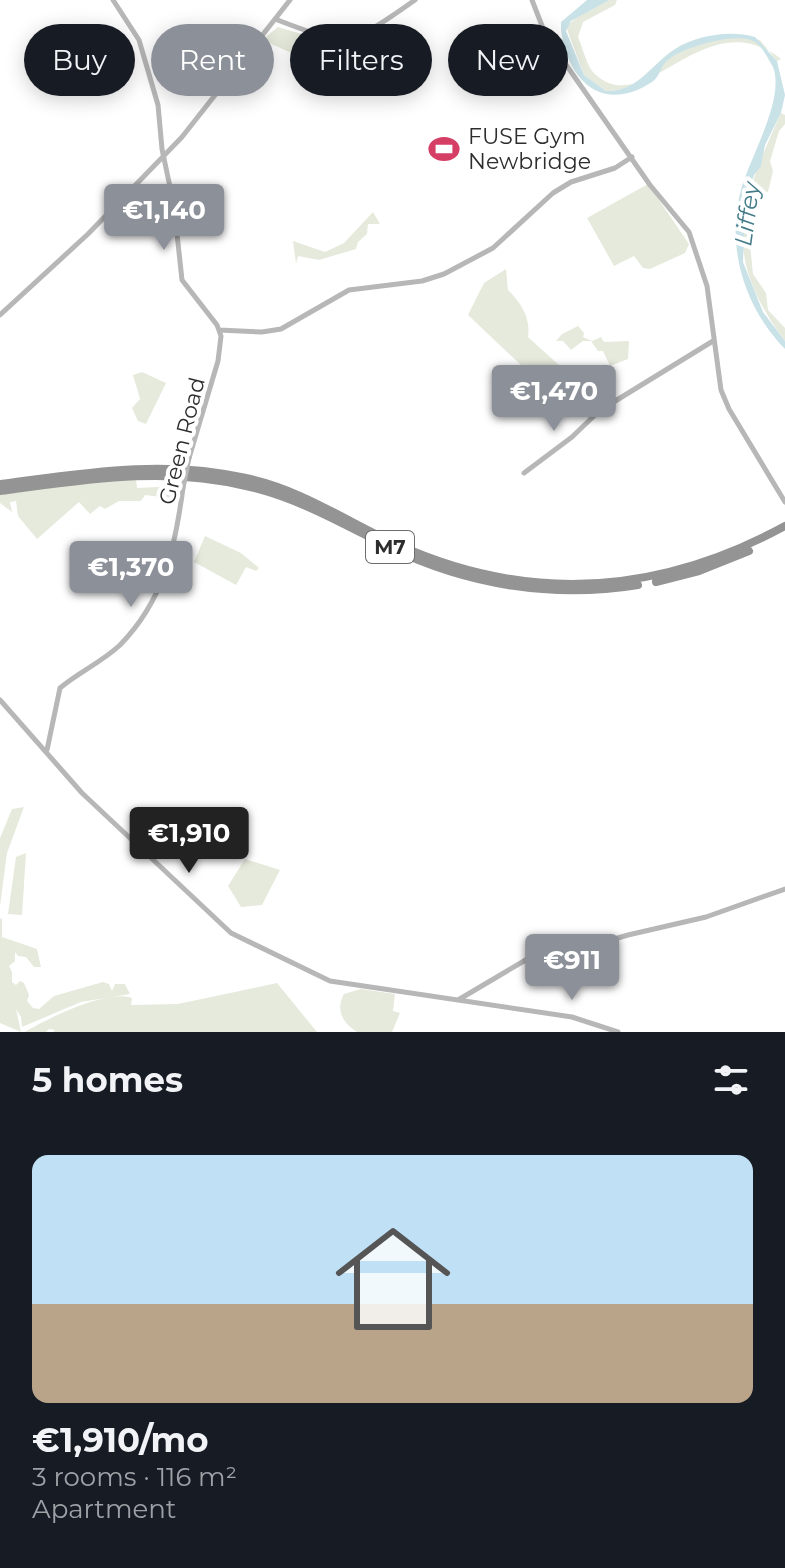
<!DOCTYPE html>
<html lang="en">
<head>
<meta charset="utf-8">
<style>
  :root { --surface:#171b24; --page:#20242c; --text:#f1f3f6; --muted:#9ea1a6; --line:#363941; --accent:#8c9099 }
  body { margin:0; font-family:Montserrat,sans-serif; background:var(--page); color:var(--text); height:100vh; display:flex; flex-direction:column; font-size:30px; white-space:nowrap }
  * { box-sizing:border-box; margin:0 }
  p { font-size:26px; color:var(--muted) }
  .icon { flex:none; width:44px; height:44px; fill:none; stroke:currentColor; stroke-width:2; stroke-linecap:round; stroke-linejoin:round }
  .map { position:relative; height:1032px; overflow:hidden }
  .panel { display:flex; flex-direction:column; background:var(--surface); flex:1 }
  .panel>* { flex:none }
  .guide { position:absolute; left:24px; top:24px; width:738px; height:72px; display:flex; gap:16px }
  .price { position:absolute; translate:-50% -68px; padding:0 18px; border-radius:8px; background:var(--accent); color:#fff; font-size:26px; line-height:52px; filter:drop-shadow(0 2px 4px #0008) }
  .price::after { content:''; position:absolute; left:50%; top:48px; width:24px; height:18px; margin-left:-12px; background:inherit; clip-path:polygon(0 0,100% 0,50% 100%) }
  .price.active { background:#222; color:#fff }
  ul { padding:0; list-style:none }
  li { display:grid; align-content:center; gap:16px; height:424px; padding:0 32px }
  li+li { border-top:2px solid var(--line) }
  li span { display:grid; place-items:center; height:248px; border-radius:16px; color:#555 }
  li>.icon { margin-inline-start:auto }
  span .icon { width:144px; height:144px; fill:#fffc; stroke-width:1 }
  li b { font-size:34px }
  h2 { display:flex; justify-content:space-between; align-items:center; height:96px; padding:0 32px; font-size:34px }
  .chip { padding:0 28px; border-radius:36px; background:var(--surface); box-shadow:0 4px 20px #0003; font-size:28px; line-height:72px }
  .chip.active { background:var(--accent); color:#fff }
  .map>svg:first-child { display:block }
</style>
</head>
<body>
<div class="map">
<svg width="785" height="1032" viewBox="0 0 785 1032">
  <rect width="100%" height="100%" fill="#fff"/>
  <path fill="#e6eadc" d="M609 0H617L615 5 583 22 578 37C583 48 587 68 596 75 647 120 705 0 781 59L777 61 760 40C728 34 697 32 669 53 648 70 635 92 606 91L584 75 566 26 588 9Z
    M278 27 321 40V48L310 61 262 40Z
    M781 113 785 115V124L779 131 770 161 773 171 768 192 756 191 748 224 753 274 766 293 768 310 785 328V341C719 252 740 205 781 113Z
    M648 184 689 244 685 253 650 269 643 268 634 256 614 266 587 218Z
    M373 212 380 224H368L367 234 358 242 356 249 319 260 298 256 296 264 293 241 325 252 344 243Z
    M506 269 508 290C521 303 531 318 528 337L561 367 542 385 468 315 484 283Z
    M578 326 584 333 583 337 592 341 601 337 604 342 629 341 628 359 610 366 603 351H598L591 341H583L571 350 563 341H556L562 334Z
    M142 372 166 383 146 424 138 421 132 408 140 399 133 375Z
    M136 479 137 488 177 486V499L145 495 141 501H119L105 509 100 506 90 514 79 502 37 539 18 516 16 501 10 502 12 512 0 503V495L71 484Z
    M205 536 241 553 259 568 256 571 246 567 236 585 194 562Z
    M24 807 7 853 0 906V838L12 809Z
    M26 853 22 915 8 914 16 857Z
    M245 859 280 870 262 905 241 907 228 886Z
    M2 918V937L37 949 41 967H34L26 957 18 956 15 952V961L9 966 12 972V982L16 985 20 981 24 983 29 995 27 1001 33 1008 39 1009 54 996 103 982 109 984 112 991 115 984H125L130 994 81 1002 22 1027 21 1017 16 1009 21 1032 0 1023V919Z
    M277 983 317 1032H53L55 1030 49 1029 46 1032H25C46 1019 107 989 132 998L131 1005 178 1004Z
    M361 989 395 994 393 1011 400 1013 392 1032H357C343 1023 335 1010 344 994Z"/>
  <path fill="#c9e2e8" d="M587 0H609L571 21 566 31 584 75 606 91C634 92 647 71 667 55 689 36 728 29 755 37L777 61 785 95 781 113 765 145 761 166 754 175 746 199 743 262 763 312 785 341V349C743 306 725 244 742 186 752 154 785 98 773 67 768 59 763 47 755 42 737 31 685 47 669 59 660 65 661 76 652 82 603 114 568 82 561 30V22Z"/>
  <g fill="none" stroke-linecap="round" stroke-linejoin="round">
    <path stroke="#b7b7b7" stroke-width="5" d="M113 0 139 40 158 105 162 149 174 206 182 280 217 325 221 336 218 361 189 458
      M532 0 546 36 650 185 689 232 707 286 721 390 729 409 785 502
      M275 19C347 47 350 46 415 0
      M0 315 88 234 182 137 290 0
      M219 330 262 332 281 329 349 290 422 281 444 274 493 248 553 193 571 182 615 168 632 157
      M524 473 572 437 599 411 713 341
      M0 700 82 793 231 933 330 981 572 1017 618 1032
      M47 750 60 688C79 672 102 662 120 645 164 600 175 548 183 488
      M458 1000 529 958 553 957 628 935 706 917 785 889"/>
    <path stroke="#949494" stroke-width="8" d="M0 484C84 473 163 459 246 478 300 489 346 521 396 544 528 604 658 595 785 526
      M0 491C84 480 163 466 246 486 299 498 343 524 391 548 467 585 554 599 638 585
      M656 582 699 571 749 551"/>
    <path stroke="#b7b7b7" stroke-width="5" d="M183 488 189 458"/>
  </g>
  <defs>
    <g id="stadium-bare" transform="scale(2.4)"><path d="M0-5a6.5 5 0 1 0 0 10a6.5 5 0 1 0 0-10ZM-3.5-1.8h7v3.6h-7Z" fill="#d53e65" stroke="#fff" stroke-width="2.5" paint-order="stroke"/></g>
  </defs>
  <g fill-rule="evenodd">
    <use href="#stadium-bare" x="444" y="149"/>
  </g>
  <g text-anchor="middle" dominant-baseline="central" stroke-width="8" stroke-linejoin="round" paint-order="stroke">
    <rect fill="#fff" stroke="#6c6c6c" stroke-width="2" x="366" y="531" width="48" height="32" rx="6"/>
    <g font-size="20" font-weight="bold" fill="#2d2d2d">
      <text x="390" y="547">M7</text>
    </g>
    <g font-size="22" fill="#2d2d2d" stroke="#fff" text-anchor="start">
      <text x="468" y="136">FUSE Gym<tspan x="468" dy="25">Newbridge</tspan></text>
    </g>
    <g font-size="22" fill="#2d2d2d" stroke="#fff">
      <text transform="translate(182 441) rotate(-76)">Green Road</text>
    </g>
    <g font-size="24" font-style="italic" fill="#437a88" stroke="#fff">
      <text transform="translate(747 214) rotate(-82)">Liffey</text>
    </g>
  </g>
</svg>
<b class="price" style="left:164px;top:252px">€1,140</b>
<b class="price" style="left:554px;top:433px">€1,470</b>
<b class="price" style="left:131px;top:609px">€1,370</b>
<b class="price active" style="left:189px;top:875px">€1,910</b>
<b class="price" style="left:572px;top:1002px">€911</b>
<div class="guide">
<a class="chip">Buy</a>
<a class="chip active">Rent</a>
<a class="chip">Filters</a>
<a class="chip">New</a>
</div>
</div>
<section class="panel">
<h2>5 homes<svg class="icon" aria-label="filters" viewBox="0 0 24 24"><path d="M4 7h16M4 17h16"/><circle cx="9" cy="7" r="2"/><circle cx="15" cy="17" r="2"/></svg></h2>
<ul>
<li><span style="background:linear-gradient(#bfe0f5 60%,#b9a48a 0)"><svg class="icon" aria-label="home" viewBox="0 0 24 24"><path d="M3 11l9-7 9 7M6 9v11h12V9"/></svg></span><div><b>€1,910/mo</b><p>3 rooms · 116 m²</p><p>Apartment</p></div></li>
</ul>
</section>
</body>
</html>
